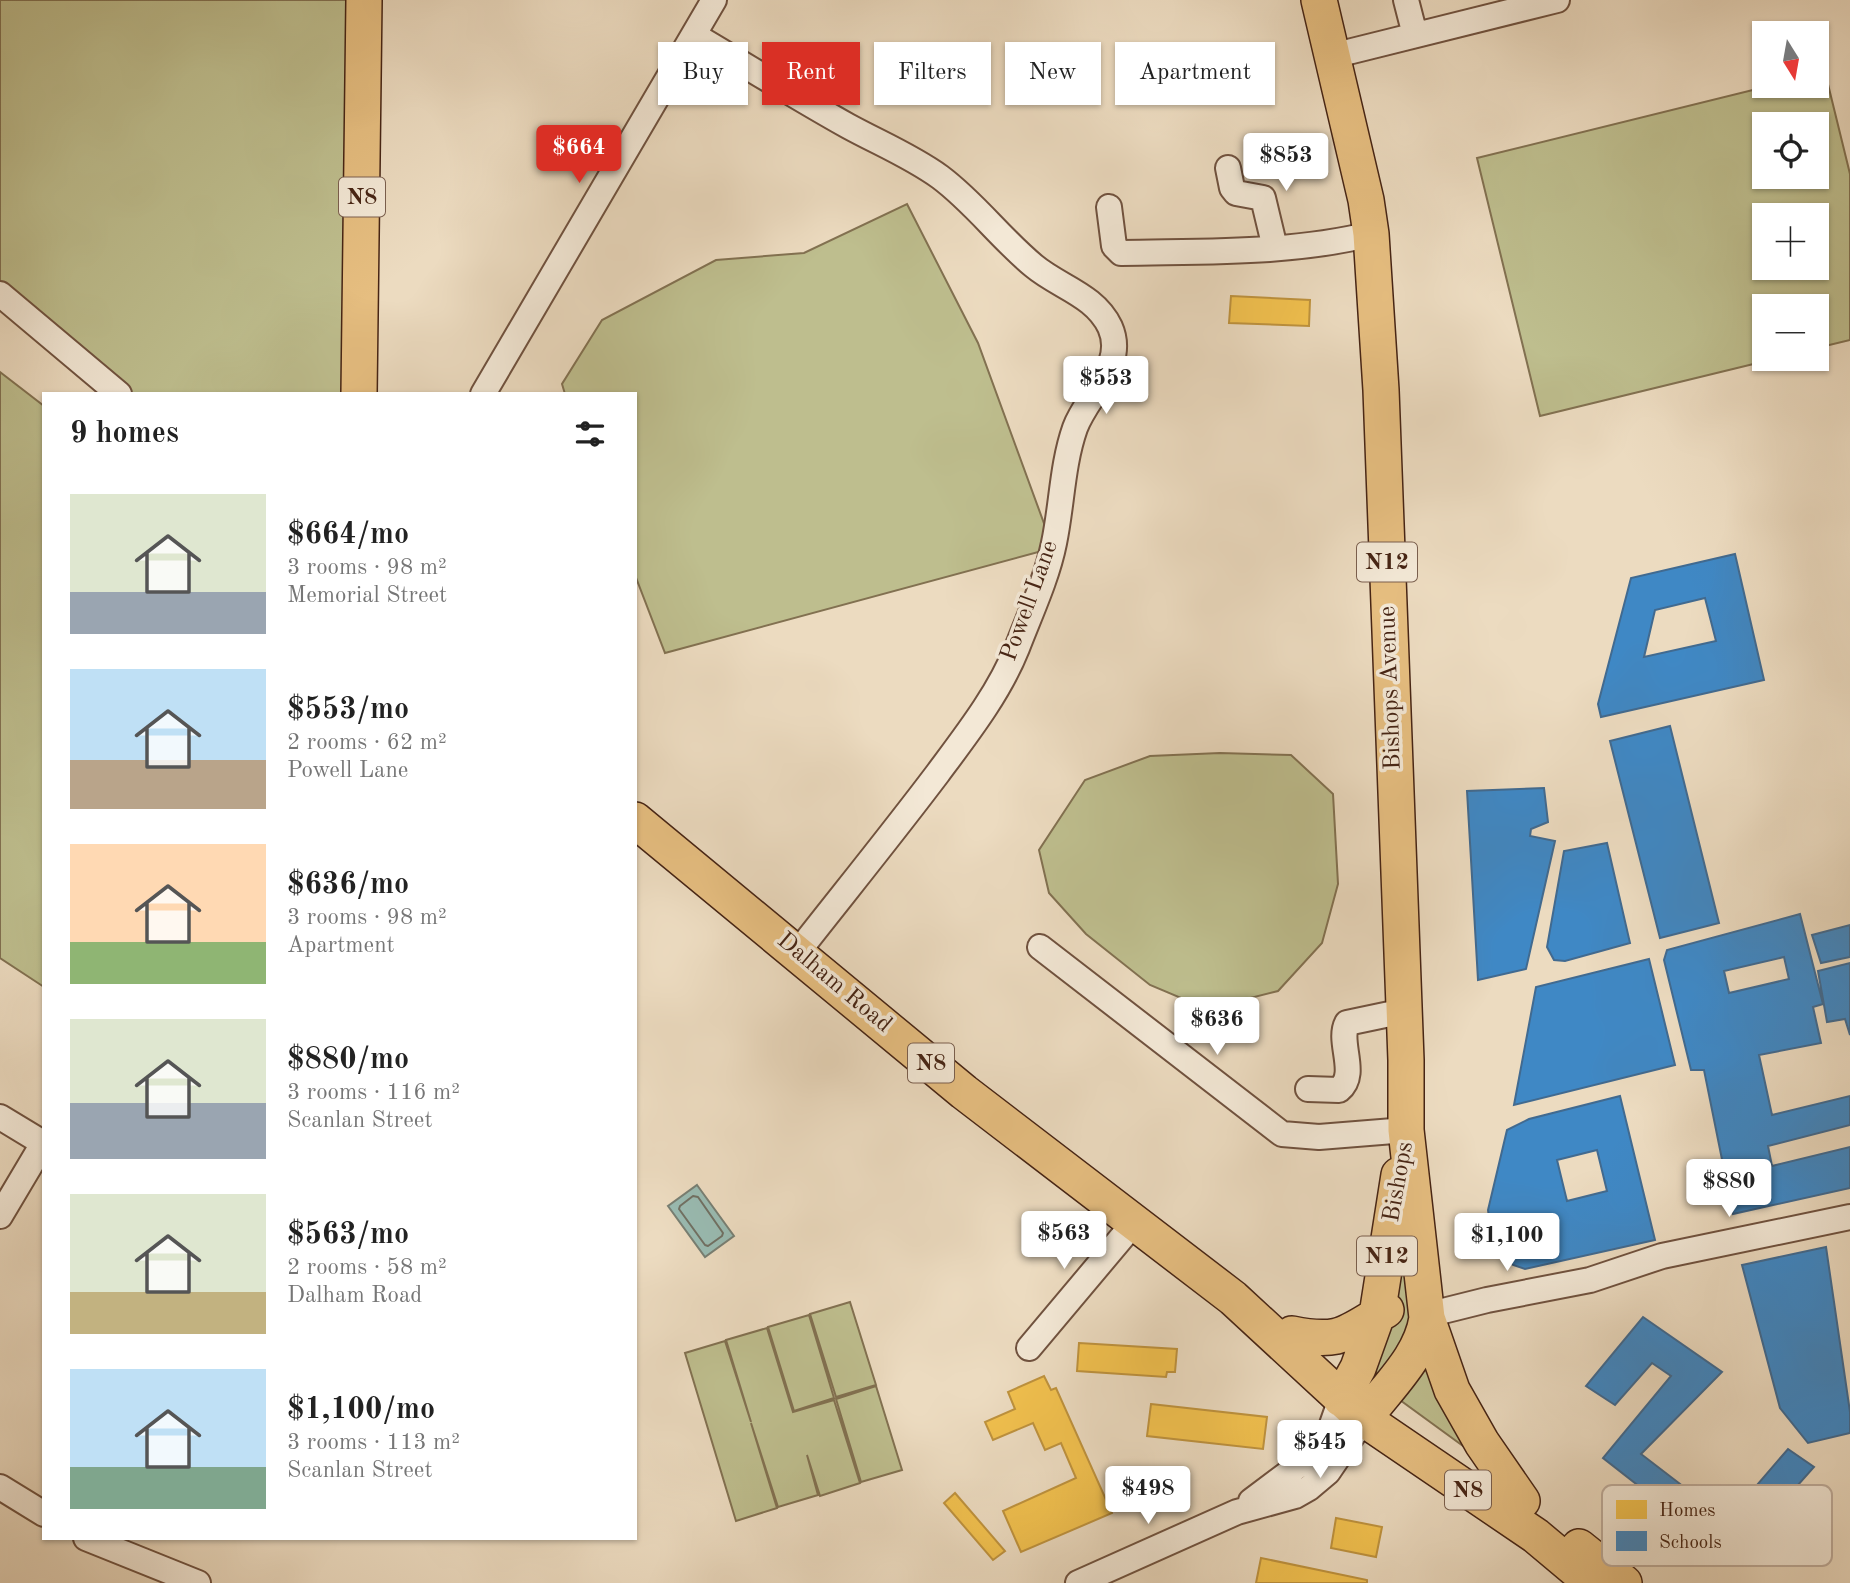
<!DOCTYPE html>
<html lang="en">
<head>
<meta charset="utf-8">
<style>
  :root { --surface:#fff; --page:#f6f6f6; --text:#222; --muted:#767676; --accent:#d93025 }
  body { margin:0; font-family:"Old Standard TT",serif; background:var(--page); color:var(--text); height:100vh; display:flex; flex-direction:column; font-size:26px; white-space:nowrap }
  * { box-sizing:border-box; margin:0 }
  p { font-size:23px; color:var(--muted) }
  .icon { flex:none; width:38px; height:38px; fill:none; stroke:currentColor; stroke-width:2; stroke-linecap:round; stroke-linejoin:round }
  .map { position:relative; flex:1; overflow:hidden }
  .side { position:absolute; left:42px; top:392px; width:595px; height:1148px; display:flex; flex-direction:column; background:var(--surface); border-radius:0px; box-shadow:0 2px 5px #0004 }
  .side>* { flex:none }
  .hud { position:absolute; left:658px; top:42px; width:665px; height:63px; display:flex; gap:14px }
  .needle { width:46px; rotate:169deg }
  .tools { position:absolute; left:1752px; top:21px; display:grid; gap:14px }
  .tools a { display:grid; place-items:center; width:77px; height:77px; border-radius:0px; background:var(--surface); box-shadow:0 2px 5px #0004; font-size:35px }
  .price { position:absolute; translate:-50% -60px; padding:0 16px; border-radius:7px; background:#fff; color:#222; font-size:23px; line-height:46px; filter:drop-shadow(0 2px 4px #0008) }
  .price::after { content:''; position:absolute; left:50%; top:42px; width:21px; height:16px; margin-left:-10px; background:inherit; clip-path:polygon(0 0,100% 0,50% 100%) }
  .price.current { background:var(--accent); color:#fff }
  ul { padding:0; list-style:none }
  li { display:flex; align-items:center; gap:21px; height:175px; padding:0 28px }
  li span { display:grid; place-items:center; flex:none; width:196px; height:140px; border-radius:0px; color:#555 }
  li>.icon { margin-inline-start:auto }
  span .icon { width:84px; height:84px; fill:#fffc; stroke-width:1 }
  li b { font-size:30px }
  h2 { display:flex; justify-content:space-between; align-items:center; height:84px; padding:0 28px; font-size:30px }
  .pill { padding:0 24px; border-radius:0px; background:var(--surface); box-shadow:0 2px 5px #0004; font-size:24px; line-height:63px }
  .pill.current { background:var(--accent); color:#fff }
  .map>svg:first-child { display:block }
</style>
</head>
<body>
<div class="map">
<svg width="1850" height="1583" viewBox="0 0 1850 1583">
  <rect width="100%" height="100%" fill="#ecdbc0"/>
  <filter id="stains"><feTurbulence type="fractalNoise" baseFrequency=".00286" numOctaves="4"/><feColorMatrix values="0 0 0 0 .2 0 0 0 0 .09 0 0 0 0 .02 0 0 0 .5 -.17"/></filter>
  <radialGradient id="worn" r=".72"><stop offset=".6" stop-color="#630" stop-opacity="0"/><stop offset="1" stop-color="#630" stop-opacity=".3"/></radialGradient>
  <path fill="#bebe8e" stroke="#827151" stroke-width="2" fill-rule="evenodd" d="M0 0H353L351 394H130L0 289Z
    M1825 72 1850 174V340L1817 348 1816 306H1764V359H1774L1540 416 1477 158 1769 86H1816L1817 74ZM1764 124H1816V177H1764ZM1764 215H1816V268H1764Z
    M907 204 978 343 1053 548 665 653 635 575V394H565L562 384 602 320 716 260 804 253Z
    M0 372 44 406V987L0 958Z
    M1220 753 1291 755 1333 794 1338 884 1322 943 1278 991 1207 1009 1150 985 1086 934 1049 893 1039 850 1085 780 1150 756Z
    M1407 1197 1421 1315 1380 1375 1375 1371Z
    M850 1302 876 1385 836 1397 810 1314Z
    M809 1315 834 1398 794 1411 768 1327Z
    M767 1328 793 1412 834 1400 860 1483 820 1496 807 1455 818 1495 778 1507 751 1423 777 1508 736 1521 685 1353 725 1341 751 1422 726 1340Z
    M1421 1347 1474 1454 1389 1392Z
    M876 1386 902 1470 861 1482 836 1399Z"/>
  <path fill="#99bbb2" stroke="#787f73" stroke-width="2" d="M697 1185 734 1236 705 1257 668 1206Z"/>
  <path fill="#f2c14e" stroke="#be923d" stroke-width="2" d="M1231 296 1310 300 1309 326 1229 323Z
    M1079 1343 1177 1349 1175 1372H1167L1166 1377 1077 1371Z
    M1044 1376 1051 1390 1056 1388 1112 1513 1021 1552 1003 1511 1076 1478 1061 1443 1045 1450 1033 1423 993 1440 985 1422 1015 1409 1008 1392Z
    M1151 1404 1267 1417 1263 1449 1147 1436Z
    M955 1493 1005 1551 993 1560 944 1503Z
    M1336 1518 1382 1527 1376 1557 1331 1548Z
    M1261 1558 1367 1580V1583H1256Z"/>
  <path fill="#3f88c5" stroke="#416a90" stroke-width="2" fill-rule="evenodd" d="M1735 554 1764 680 1601 717 1598 704 1631 578ZM1705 598 1716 641 1644 657 1655 610Z
    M1670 726 1719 923 1660 938 1610 741Z
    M1544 788 1548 822 1531 829 1530 836 1555 841 1526 969 1478 980 1467 791Z
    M1607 843 1630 943 1565 961 1554 960 1547 947 1564 851Z
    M1800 914 1823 1004 1813 1007 1821 1043 1759 1055 1772 1115 1850 1096V1125L1768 1146 1772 1166 1850 1147V1188L1733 1214 1704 1070H1691L1664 960 1667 950ZM1784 957 1789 979 1729 993 1724 971Z
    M1850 925V957L1821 963 1812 935Z
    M1649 959 1675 1065 1514 1105 1536 987Z
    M1850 963V1035L1845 1019 1827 1022 1818 971Z
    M1620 1096 1655 1240 1525 1269 1513 1265 1501 1253 1490 1224 1488 1210 1507 1130 1529 1119ZM1597 1150 1607 1191 1567 1201 1557 1160Z
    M1826 1247 1850 1412V1433L1808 1443 1780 1408 1742 1265Z
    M1643 1317 1722 1372 1641 1454 1727 1520 1788 1449 1814 1467 1732 1559 1603 1458 1671 1376 1652 1363 1615 1405 1586 1386Z"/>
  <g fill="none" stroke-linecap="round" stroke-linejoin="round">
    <path stroke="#707063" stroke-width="2" d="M693 1196 698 1197 723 1233 722 1236 708 1246 705 1245 679 1209 680 1206Z"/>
    <g stroke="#70523f" stroke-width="28">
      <path id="minor" d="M1406 0 1415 35
        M694 35C745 65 796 97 848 126 879 143 911 156 940 177 975 203 1000 238 1034 266 1059 287 1095 295 1110 327 1127 365 1087 395 1075 428 1062 465 1062 505 1054 543 1047 578 1030 614 1017 648 999 693 967 734 938 773 892 834 844 893 797 953
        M1332 56 1557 0
        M1228 168 1232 188 1236 193 1263 198 1275 248
        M1109 207 1114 246 1121 253C1204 251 1290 254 1371 234
        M0 294 119 394
        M483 394 714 0
        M1040 947 1282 1134 1319 1137 1406 1130
        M1308 1089 1339 1090C1359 1074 1337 1042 1347 1023L1404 1011
        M0 1117 43 1143
        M0 1216 44 1142
        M1427 1315 1487 1300 1590 1280 1662 1256 1850 1217
        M1029 1348 1134 1223
        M0 1487 44 1514
        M1251 1501 1318 1451 1329 1433 1341 1399
        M86 1538 198 1583
        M1078 1583 1237 1512 1295 1496 1309 1488 1328 1472 1364 1419"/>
    </g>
    <g stroke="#462414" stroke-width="38">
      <path id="highway" d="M1319 0 1366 200 1371 234 1381 390 1406 1060V1130L1427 1318C1421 1358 1387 1387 1364 1419
        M359 394 364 0
        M635 820 964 1092 1233 1298 1364 1419 1536 1536 1592 1583
        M1427 1318 1452 1390 1482 1443 1522 1501
        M1292 1334C1341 1344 1346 1333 1386 1310
        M1341 1399 1358 1368 1377 1315 1399 1175
        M1579 1547 1624 1583"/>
    </g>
    <use href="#minor" stroke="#f3e8d6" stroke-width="24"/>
    <use href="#highway" stroke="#e6be80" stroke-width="35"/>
  </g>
  <g text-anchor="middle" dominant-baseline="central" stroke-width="7" stroke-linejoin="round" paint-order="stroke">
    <g fill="#f3e8d6" stroke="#7a5f4e" stroke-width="2">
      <rect x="339" y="177.5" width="46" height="39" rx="5"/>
      <rect x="1357" y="542.5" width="60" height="39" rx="5"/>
      <rect x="908" y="1043.5" width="46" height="39" rx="5"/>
      <rect x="1357" y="1236.5" width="60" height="39" rx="5"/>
      <rect x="1445" y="1470.5" width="46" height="39" rx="5"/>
    </g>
    <g font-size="23" font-weight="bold" fill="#462414">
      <text x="362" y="197">N8</text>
      <text x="1387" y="562">N12</text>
      <text x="931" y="1063">N8</text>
      <text x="1387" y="1256">N12</text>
      <text x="1468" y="1490">N8</text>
    </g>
    <g font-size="24" fill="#462414" stroke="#f3e8d6">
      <text transform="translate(1030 601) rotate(-70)">Powell Lane</text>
      <text transform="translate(1391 688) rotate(-92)">Bishops Avenue</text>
      <text transform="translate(834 983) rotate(40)">Dalham Road</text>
      <text transform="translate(1399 1182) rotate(-80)">Bishops</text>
    </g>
  </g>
  <rect x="1602" y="1485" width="230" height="81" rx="10" fill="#f3e8d6" stroke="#bfad9c" stroke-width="2"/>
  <rect x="1616" y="1500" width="31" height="19" fill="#f2c14e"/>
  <rect x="1616" y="1531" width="31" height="20" fill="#3f88c5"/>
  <g font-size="19" fill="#462414">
    <text x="1659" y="1516">Homes</text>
    <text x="1659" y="1548">Schools</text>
  </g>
  <rect width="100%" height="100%" filter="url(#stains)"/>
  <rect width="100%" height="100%" fill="url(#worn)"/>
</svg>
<div class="tools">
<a><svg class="needle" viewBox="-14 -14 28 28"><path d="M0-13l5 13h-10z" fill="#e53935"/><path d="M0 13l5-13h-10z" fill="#767676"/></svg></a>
<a><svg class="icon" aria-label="locate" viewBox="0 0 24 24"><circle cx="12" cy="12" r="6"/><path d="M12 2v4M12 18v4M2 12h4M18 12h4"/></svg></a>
<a>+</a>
<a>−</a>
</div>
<b class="price current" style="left:579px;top:185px">$664</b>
<b class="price" style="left:1286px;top:193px">$853</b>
<b class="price" style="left:1106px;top:416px">$553</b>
<b class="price" style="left:1217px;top:1057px">$636</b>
<b class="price" style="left:1729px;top:1219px">$880</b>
<b class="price" style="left:1064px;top:1271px">$563</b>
<b class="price" style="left:1507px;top:1273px">$1,100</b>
<b class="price" style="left:1320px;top:1480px">$545</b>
<b class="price" style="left:1148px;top:1526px">$498</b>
<div class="hud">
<a class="pill">Buy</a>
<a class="pill current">Rent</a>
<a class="pill">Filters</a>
<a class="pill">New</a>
<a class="pill">Apartment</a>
</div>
<section class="side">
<h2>9 homes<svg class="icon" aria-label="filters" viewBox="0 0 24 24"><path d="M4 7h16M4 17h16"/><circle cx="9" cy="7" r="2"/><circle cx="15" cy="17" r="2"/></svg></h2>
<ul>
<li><span style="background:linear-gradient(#dfe7d0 70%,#9aa5b1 0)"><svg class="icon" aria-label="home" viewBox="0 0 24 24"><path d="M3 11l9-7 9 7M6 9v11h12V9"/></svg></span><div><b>$664/mo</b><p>3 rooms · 98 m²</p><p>Memorial Street</p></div></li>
<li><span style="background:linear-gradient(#bfe0f5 65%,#b9a48a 0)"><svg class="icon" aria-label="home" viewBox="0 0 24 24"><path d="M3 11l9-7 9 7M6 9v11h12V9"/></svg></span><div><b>$553/mo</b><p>2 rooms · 62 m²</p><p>Powell Lane</p></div></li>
<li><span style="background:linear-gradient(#ffd9b3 70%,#8fb573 0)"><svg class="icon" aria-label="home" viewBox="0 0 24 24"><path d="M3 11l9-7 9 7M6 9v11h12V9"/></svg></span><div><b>$636/mo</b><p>3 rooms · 98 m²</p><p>Apartment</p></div></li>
<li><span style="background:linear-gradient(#dfe7d0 60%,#9aa5b1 0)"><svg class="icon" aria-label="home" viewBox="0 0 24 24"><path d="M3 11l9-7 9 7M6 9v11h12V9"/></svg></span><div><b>$880/mo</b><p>3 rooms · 116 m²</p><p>Scanlan Street</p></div></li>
<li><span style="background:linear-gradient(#dfe7d0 70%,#c2b280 0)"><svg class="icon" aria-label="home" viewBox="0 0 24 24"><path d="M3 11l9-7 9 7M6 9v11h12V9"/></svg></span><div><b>$563/mo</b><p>2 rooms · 58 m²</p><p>Dalham Road</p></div></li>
<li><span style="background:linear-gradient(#bfe0f5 70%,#7fa58c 0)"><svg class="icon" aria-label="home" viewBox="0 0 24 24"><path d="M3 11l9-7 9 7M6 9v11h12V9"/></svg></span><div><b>$1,100/mo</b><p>3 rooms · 113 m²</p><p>Scanlan Street</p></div></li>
</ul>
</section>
</div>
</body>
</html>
